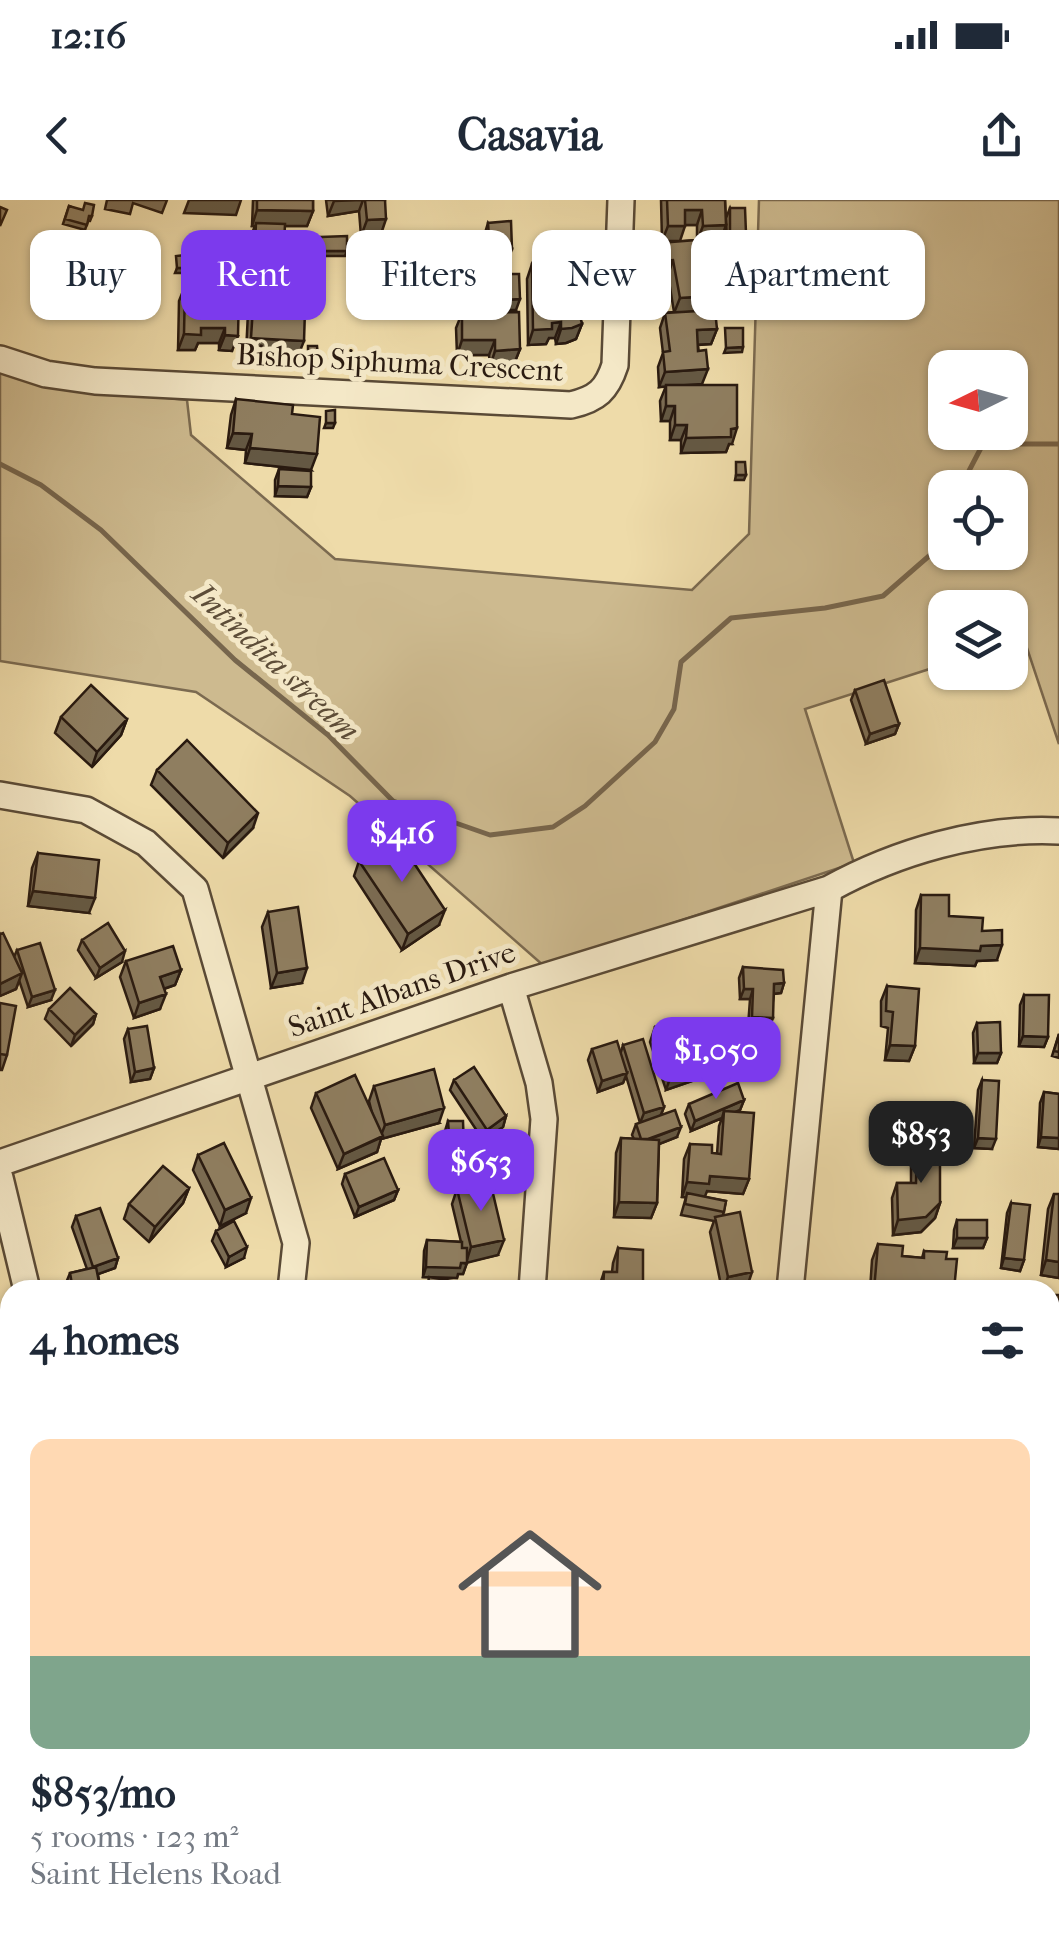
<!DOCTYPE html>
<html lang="en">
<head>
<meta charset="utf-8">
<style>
  :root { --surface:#fff; --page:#f2f2f3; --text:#1f2937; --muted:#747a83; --line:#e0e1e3; --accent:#7c3aed }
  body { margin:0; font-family:"IM FELL French Canon",serif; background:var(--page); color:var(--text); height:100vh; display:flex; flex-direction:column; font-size:38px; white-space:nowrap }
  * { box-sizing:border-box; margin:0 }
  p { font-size:32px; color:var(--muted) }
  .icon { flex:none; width:55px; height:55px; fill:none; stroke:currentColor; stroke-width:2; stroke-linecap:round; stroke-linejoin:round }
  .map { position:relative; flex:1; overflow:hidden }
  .side { position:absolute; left:0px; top:1080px; width:1060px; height:672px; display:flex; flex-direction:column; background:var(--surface); border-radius:30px 30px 0 0; box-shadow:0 2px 8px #0004 }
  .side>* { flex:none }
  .hud { position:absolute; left:30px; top:30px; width:1000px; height:90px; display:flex; gap:20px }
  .needle { width:65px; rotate:265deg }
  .tools { position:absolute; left:928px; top:150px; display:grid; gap:20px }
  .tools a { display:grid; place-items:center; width:100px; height:100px; border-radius:20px; background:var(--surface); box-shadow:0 2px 8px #0004; font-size:50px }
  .price { position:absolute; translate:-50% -85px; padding:0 22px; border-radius:20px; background:var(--accent); color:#fff; font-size:32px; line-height:65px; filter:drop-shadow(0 2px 5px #0008) }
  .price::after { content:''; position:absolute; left:50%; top:60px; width:30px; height:22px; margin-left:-15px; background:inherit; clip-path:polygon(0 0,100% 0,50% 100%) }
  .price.selected { background:#222; color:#fff }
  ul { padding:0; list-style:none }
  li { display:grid; align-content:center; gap:20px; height:530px; padding:0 30px }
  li+li { border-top:2px solid var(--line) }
  li span { display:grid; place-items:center; height:310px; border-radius:20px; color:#555 }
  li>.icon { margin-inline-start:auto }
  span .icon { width:180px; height:180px; fill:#fffc; stroke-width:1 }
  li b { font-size:42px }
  h2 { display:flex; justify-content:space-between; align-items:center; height:120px; padding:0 30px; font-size:42px }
  .chip { padding:0 35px; border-radius:20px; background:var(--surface); box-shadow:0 2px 8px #0004; font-size:35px; line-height:90px }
  .chip.selected { background:var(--accent); color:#fff }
  .status { display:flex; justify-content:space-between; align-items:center; height:70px; padding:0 50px; background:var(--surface); direction:ltr }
  .status svg { height:28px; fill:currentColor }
  header { display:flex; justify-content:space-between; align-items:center; height:130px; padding:0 30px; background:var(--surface); font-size:45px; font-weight:700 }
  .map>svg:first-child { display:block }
</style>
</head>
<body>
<div class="status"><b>12:16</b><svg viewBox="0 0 49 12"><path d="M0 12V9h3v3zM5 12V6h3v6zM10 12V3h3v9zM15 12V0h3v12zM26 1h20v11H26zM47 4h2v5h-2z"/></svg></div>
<header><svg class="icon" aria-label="back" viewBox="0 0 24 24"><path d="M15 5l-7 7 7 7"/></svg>Casavia<svg class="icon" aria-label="share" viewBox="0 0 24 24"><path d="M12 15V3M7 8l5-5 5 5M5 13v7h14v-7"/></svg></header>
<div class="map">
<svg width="1059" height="1752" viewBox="0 0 1059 1752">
  <rect width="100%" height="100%" fill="#eedba9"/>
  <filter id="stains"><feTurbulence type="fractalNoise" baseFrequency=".002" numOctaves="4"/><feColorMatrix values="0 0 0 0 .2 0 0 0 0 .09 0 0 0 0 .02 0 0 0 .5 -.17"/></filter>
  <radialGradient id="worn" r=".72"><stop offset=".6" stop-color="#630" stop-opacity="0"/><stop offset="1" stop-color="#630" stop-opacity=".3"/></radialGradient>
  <path fill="#cdba8f" stroke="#7b6a50" stroke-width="2.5" fill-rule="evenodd" d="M759 0H1059V544L1024 439 1010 443V408H945V464L805 509 854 663 544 766 350 596 196 492 0 461V168L62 187 187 200 191 235 335 359 692 390 749 334ZM945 168H1010V232H945ZM945 288H1010V352H945Z
    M1050 1523H1058C1059 1557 1059 1592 1054 1625L1050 1628Z
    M898 1743 1059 1744V1752H897Z"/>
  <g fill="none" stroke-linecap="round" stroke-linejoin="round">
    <path stroke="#77664d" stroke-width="5" d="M0 264 41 285 101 330 235 460 328 535 393 601 490 635 553 627 585 606 655 542 674 509 681 462 731 418 825 408 883 396 937 349 945 329
      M960 288 983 244H1059"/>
    <g stroke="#5a4a36" stroke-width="30">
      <path id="minor" d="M0 159 46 174 95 181 571 205C597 199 607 190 615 165L621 0
        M0 595 86 610 146 643 195 689 296 1043 291 1090
        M511 787 539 883 544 919 532 1090
        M0 963 511 787 829 689C896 652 981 627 1059 631
        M0 978 27 1090
        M790 1090 829 689
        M0 1599 10 1510
        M231 1752V1742
        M477 1752 478 1742
        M727 1752 728 1742"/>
    </g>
    <use href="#minor" stroke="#f4e8c7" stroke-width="25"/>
  </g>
  <path fill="#7b6c53" stroke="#291a10" stroke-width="2.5" d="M107 0H167L162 13 133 3 130 14 105 9Z
    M253 0H313V11L307 26H285L280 55 251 54 252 33 255 26H252Z
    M326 0H385L381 34 361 36 359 11 328 16Z
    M661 0H725L726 25 721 40H709L705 110 717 129 711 144 698 145 702 184 681 185 732 244H729L726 252 681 253V240H670V221H661L660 201 666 186 659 187 658 167 663 153 660 128 665 113 674 112 668 75 655 76 654 58 659 43 697 40V25H685L662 41Z
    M69 6 92 16 90 21H88L85 30 63 24Z
    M730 8 742 43 727 44 726 18Z
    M488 23 508 60 486 61 485 33Z
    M214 55 238 83H211V65Z
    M254 59 280 76 279 78 297 109 298 156 246 153 249 92 251 86V70Z
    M532 64 551 94 558 92 561 82 578 112 582 124 576 139 566 143 556 144 555 138H549L546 144 528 145 527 79Z
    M742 71 752 82 748 92 746 93 747 106 744 116 724 118 721 91 725 81 739 80Z
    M503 74 516 110H500L499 84Z
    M185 86 203 94 239 91 232 151 219 150V143H198L195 150H178L179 101Z
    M462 113 520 149 514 164 490 166 489 155H457L456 128Z
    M236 199 311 270 245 263 246 250 227 248 231 215Z
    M279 269 311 287 307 297 275 296V280Z
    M855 490 899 524 895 534 866 544 851 500Z
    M61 517 127 519 121 535 92 567 55 533Z
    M157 570 253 628 223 658 151 585Z
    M38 653 89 713 28 706 32 668Z
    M359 661 439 725 402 750 354 676Z
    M921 695 949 716 982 731 997 760 977 761 975 766 915 763 916 710Z
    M268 712 302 783 271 788 262 727Z
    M0 734 14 757 17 750 51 800 28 807 19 780 16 789 0 796Z
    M82 740 122 762 96 778 78 750Z
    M126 761 181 770 175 785 164 789 160 809 134 818 120 777Z
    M743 767 784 783 781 793 774 794 769 828 748 827 750 799H740L739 778Z
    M887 786 915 846 909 861 885 860 888 828 881 826V801Z
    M1024 795 1048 837 1044 847 1019 846 1020 805Z
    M0 803 7 855 2 870H0Z
    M49 809 96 814 93 824 71 846 45 819Z
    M977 823 1001 853 997 863H974L973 833Z
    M655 827 684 843 723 857 718 872 666 890 650 842Z
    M128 829 154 868 150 879 131 882 124 839Z
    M1059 834V858L1052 856Z
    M623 845 664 907 661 915 677 937 659 944 657 1003 651 1018 614 1017 616 953 621 938 634 939 632 935 636 924 640 923 626 876 623 883 598 892 588 860 592 849 621 852Z
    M454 880 506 916 503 927 483 940 450 890Z
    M982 880 992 949 974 948 978 890Z
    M374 886 439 923 381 939 377 952 338 969 311 908 316 893 372 913 369 901Z
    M1044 892 1059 894V949L1038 947 1040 903Z
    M744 900 740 910 736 912 749 979 743 994 707 991 704 997 726 1001 723 1015 747 1087 732 1090H722L710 1032 714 1021 681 1015 686 997H682L684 959 690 944 712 953 717 954 719 926 722 918 691 931 685 914 689 904Z
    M448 921 464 948 460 959H446L445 931Z
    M917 944 940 1003 935 1018 921 1032 893 1035 892 998 897 983H911V960Z
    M483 948 511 970 485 978 480 958Z
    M198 955 246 1013 220 1026 193 970Z
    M345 974 398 990 394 1000 355 1017 342 984Z
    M189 988 183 1003 149 1042 124 1019 129 1004Z
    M457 989 498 1055 467 1062 463 1074H458L457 1078 423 1077 424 1051 427 1040 461 1042 452 1004Z
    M1054 994 1059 1078 1041 1075 1048 1009Z
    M1011 1003 1024 1060 1020 1071 1001 1068 1007 1013Z
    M76 1016 118 1058 115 1068 98 1074 100 1087 99 1090H67L66 1083 70 1073 87 1069 72 1027Z
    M957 1020 987 1038 983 1048H953L954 1030Z
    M216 1031 244 1058 226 1067 212 1041Z
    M878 1044 902 1056 922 1058 924 1051 954 1090H870L872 1060Z
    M618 1048 643 1090H598L604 1072H612L613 1063Z
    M1059 1095V1184L1050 1183 1052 1142Z
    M1050 1218 1059 1229 1058 1295 1050 1284Z
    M300 1742H337V1752H300Z
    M534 1742H557L542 1752H540Z"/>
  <path fill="#645843" stroke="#291a10" stroke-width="2.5" d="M189 0H241L236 15 184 13Z
    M363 0 359 11 328 16 334 1Z
    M257 10 313 11 307 26H252Z
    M685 10H702L697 25H679Z
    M386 19 381 34 361 36 367 20Z
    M726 25 721 40 697 41 703 26Z
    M668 26H685L680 41H662Z
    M746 33 742 43 727 44 730 34Z
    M255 44 284 45 280 55 251 54Z
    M512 49 508 60 486 61 490 51Z
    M321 51H347L345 56H319Z
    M673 60 668 75 655 76 661 61Z
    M177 68H186L184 73H175Z
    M242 72 238 83H211L215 73Z
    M710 96 705 111 674 113 680 98Z
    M520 99 516 110H500L503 100Z
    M569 99 582 100 577 115 563 114Z
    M747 106 744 116 724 118 728 107Z
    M561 122 555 138H549L546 144 528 145 533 130 552 123Z
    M582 124 576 139 566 143 556 144 561 129Z
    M201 128H225L219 143H198L195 150H178L184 134Z
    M717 129 711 144 691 145 697 130Z
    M225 135 238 136 232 151 219 150Z
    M251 138 304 141 298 156 246 153Z
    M462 140H495L489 155H457Z
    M743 147 742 152 724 153 726 148Z
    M520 149 514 164 490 166 495 151Z
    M318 158 316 164H307L308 159Z
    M708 169 702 184 659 187 665 172Z
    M666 206H675L670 221H661Z
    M326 223H335L333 228H324Z
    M675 225H687L681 240H670Z
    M737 228 732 244H729L726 252 681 253 686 238Z
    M233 233 252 234 246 250 227 248Z
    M250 248 317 254 311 270 245 263Z
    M736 275H746L744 280H735Z
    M278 286 311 287 307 297 275 296Z
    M127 519 121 535 92 567 97 552Z
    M899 524 895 534 866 544 870 534Z
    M258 613 253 628 223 658 228 643Z
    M33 691 95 698 89 713 28 706Z
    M445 710 439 725 402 750 408 734Z
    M1002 745 997 760 977 761 975 766 915 763 920 748Z
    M125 751 122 762 96 778 100 768Z
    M307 768 302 783 271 788 277 773Z
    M181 770 175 785 154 792 160 777Z
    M22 773 16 789 0 796V784Z
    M784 783 781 793 771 794 774 784Z
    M744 789H753L750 799H740Z
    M55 790 51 800 28 807 32 797Z
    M166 794 160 809 134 818 139 803Z
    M96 814 93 824 71 846 75 835Z
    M752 817 773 818 769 828 748 827Z
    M1023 836 1048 837 1044 847 1019 846Z
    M890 845 915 846 909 861 885 860Z
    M978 853H1001L997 863H974Z
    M723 857 718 872 666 890 671 875Z
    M154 868 150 879 131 882 135 872Z
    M760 870 758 875 742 877 744 872Z
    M627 873 623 883 598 892 602 881Z
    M744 900 740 910 724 917V911L722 918 691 931 695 921Z
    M664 907 660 917 640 923 644 913Z
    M444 908 439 923 381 939 377 952 338 969 344 954 380 938 385 925Z
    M506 916 503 927 483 940 487 930Z
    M681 927 677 937 639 952 642 942Z
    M1041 937 1059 938V949L1038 947Z
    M978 938 996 939 992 949 974 948Z
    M464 948 460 959H446L450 949Z
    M515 960 511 970 485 978 489 967Z
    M710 976 749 979 743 994 707 991 704 999 682 997 687 982Z
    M189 988 183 1003 149 1042 155 1027Z
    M398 990 394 1000 355 1017 359 1007Z
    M251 998 246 1013 220 1026 225 1010Z
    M619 1002 657 1003 651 1018 614 1017Z
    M940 1003 935 1018 921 1032 893 1035 898 1020Z
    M957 1038H987L983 1048H953Z
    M504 1040 498 1055 466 1063 471 1047Z
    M247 1047 244 1058 226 1067 229 1057Z
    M118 1058 115 1068 90 1077 93 1067Z
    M1004 1058 1024 1060 1020 1071 1001 1068Z
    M1046 1060 1059 1062V1078L1041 1075Z
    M461 1063H467L463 1074H458L457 1078 423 1077 426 1067Z
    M752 1072 747 1087 723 1090 728 1077Z
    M1050 1126H1058L1052 1142 1050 1141Z
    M1054 1168H1059V1184L1050 1183Z
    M544 1742H557L541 1752Z
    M613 1745 625 1746 623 1751H611Z"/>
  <path fill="#8f7e60" stroke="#291a10" stroke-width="2.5" d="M257 0H313V11L257 10Z
    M365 0H385L386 19 367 20Z
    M667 0H725L726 25 703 26 702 10H685V26H668Z
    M85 3 94 5 92 16H89L87 25 65 19 69 6 83 10Z
    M0 7 7 10 0 26Z
    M730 8H745L746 33 730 34Z
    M511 21 512 49 490 51 488 23Z
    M256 23 285 24 284 45 255 44Z
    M347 36V51H321V37Z
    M709 39 710 96 680 98 673 60 661 61 659 43Z
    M241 54 242 72 215 73 214 55Z
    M186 55V68H177L176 56Z
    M254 59H280V76H255Z
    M551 63V94L561 91V82L583 83 582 100 569 99 570 113 579 112 582 124 572 128 561 129V122L552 123V129L533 130 532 64Z
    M751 70 752 82 745 83 747 106 728 107 725 81 743 80 742 71Z
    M503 74H519L520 99 503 100Z
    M255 76 298 79 297 109 305 110 304 141 251 138Z
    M185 86H204L203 94 239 91 238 136 225 135V128H201V135L184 134Z
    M715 110 717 129 697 130 698 151 706 150 708 169 665 172 663 152 670 151 665 113Z
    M519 112 520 149 495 151V140H462V113Z
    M725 128H743V147L726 148Z
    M308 146H317L318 158 308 159Z
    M666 185H737V228L731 229V237L686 238 687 225H675V206H666Z
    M236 199 293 205 292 214 320 217 317 254 250 248 252 234 233 233Z
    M335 210V223H326V211Z
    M736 262H745L746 275H736Z
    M279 269 311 271V287L278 286Z
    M884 480 899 524 870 534 855 490Z
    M91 485 127 519 97 552 61 517Z
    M187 540 258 613 228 643 157 570Z
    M396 636 445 710 408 734 359 661Z
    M38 653 99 660 95 698 33 691Z
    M921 695H949V716L983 718 982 731 1002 730V745L981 746 980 751 920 748Z
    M298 707 307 768 277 773 268 712Z
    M108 723 125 751 100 768 82 740Z
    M3 733 22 773 0 784V734Z
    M40 743 55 790 32 797 17 750Z
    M173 746 181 770 160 777 166 794 139 803 126 761Z
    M743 767 783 770 784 783 774 784 773 818 752 817 753 789H744Z
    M887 786 919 789 915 846 890 845 893 812 886 811Z
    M70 788 96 814 75 835 49 809Z
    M1024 795H1049L1048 837 1023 836Z
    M0 803 16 806 7 855 0 854Z
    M676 819 684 843 715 832 723 857 671 875 655 827Z
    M1000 822 1001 853H978L977 823Z
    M147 826 154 868 135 872 128 829Z
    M1059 834V852L1054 851Z
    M643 839 664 907 644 913 623 845Z
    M617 841 627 873 602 881 592 849Z
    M757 854 760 870 744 872 741 856Z
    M474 867 506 916 487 930 454 880Z
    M434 869 444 908 385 925 374 886Z
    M355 875 383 936 344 954 316 893Z
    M982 880 999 881 996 939 978 938Z
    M738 883 744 900 695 921 689 904Z
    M1044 892 1059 894V938L1041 937Z
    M675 910 681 927 648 939H641L636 924Z
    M724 911 754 913 749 979 710 976 709 984 687 982 690 944 712 945V953L721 954Z
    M448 921H463L464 948 450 949Z
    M621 938 659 940 657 1003 619 1002Z
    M510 941 515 960 489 967 483 948Z
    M224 943 251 998 225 1010 198 955Z
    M917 944 940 946V1003L926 1017 898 1020 897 983H916Z
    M384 958 398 990 359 1007 345 974Z
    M163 966 189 988 155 1027 129 1004Z
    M490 981 504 1040 471 1047 457 989Z
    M687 993 726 1001 724 1012 685 1004Z
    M1054 994H1059V1062L1046 1060Z
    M1011 1003 1030 1005 1024 1060 1004 1058Z
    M100 1008 118 1058 93 1067 76 1016Z
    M740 1012 752 1072 728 1077 715 1017Z
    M957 1020H987V1038H957Z
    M234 1021 247 1047 229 1057 216 1031Z
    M427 1040 462 1042V1048H467V1063H461L460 1068 426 1067Z
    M878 1044 903 1046 902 1056 924 1058V1051L947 1052 946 1059H957L954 1090H874Z
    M618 1048 643 1050V1090H603L604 1072H617Z
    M96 1067 100 1087 85 1090H73L70 1073Z
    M429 1077 464 1083 463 1090H427Z
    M1050 1095H1059V1168H1054L1058 1126H1050Z
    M1050 1218 1059 1229V1274L1050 1262Z
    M122 1742H142L141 1752H121Z
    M306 1742H337V1752H307Z
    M385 1742H417L416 1752H385Z
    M613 1742H625V1746L613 1745Z
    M809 1742H842L841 1752H808Z"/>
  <g text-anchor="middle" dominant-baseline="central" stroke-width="10" stroke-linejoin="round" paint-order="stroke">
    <g font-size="30" fill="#291a10" stroke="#f4e8c7">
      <text transform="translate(400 163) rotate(3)">Bishop Siphuma Crescent</text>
      <text transform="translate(402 790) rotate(-19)">Saint Albans Drive</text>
    </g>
    <g font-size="32" font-style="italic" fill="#5d4d38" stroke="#f4e8c7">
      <text transform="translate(276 462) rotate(43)">Intindita stream</text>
    </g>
  </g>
  <rect width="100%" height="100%" filter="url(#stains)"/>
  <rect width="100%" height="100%" fill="url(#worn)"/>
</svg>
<div class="tools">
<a><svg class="needle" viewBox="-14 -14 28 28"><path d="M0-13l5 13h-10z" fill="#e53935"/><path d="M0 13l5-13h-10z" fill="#747a83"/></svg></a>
<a><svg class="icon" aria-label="locate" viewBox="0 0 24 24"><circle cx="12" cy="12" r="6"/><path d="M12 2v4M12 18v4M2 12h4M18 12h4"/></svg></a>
<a><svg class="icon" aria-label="layers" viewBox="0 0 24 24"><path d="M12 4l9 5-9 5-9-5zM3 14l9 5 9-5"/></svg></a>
</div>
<b class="price" style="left:402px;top:685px">$416</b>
<b class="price" style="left:716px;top:902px">$1,050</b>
<b class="price selected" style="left:921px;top:986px">$853</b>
<b class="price" style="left:481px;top:1014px">$653</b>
<div class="hud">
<a class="chip">Buy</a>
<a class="chip selected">Rent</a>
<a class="chip">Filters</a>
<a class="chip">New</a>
<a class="chip">Apartment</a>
</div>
<section class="side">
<h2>4 homes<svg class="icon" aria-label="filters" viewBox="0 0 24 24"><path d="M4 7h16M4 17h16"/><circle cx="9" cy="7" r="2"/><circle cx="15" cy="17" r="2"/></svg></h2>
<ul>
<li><span style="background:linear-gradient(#ffd9b3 70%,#7fa58c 0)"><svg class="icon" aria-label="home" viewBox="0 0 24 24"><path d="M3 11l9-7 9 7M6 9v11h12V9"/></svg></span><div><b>$853/mo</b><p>5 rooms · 123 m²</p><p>Saint Helens Road</p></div></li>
</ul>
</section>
</div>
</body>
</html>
